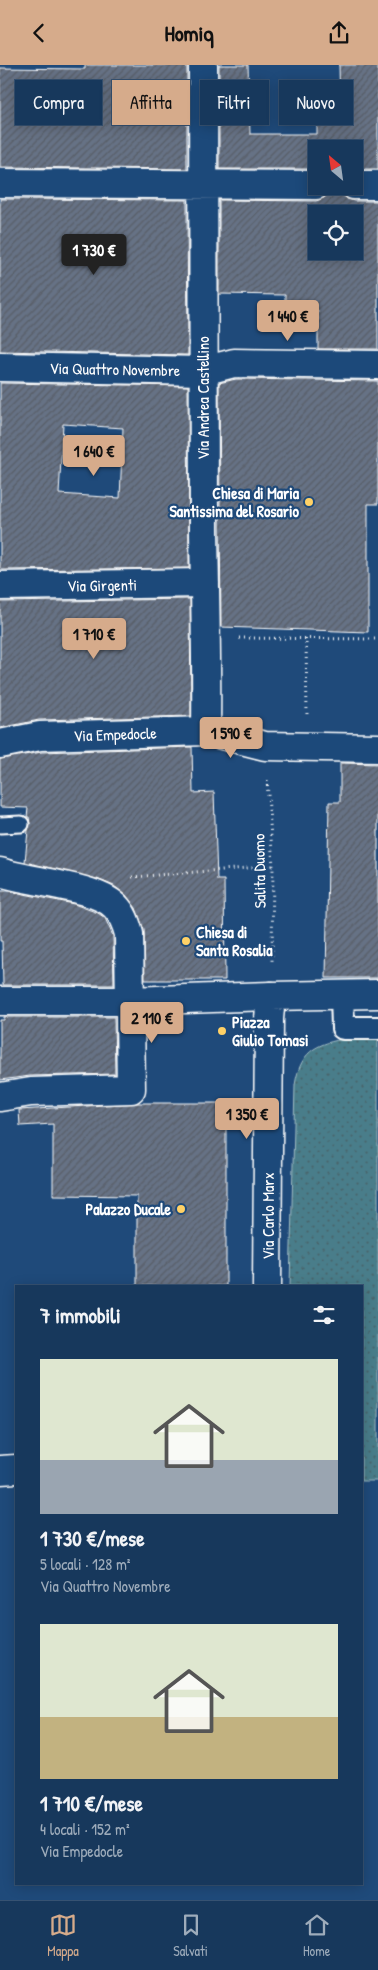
<!DOCTYPE html>
<html lang="it">
<head>
<meta charset="utf-8">
<style>
  :root { --surface:#17385c; --page:#244365; --text:#f1f3f6; --muted:#9eacbb; --line:#365272; --accent:#d6ab8b }
  body { margin:0; font-family:"Patrick Hand",sans-serif; background:var(--page); color:var(--text); height:100vh; display:flex; flex-direction:column; font-size:19px; white-space:nowrap }
  * { box-sizing:border-box; margin:0 }
  p { font-size:16px; color:var(--muted) }
  .icon { flex:none; width:28px; height:28px; fill:none; stroke:currentColor; stroke-width:2; stroke-linecap:round; stroke-linejoin:round }
  .map { position:relative; flex:1; overflow:hidden }
  .drawer { position:absolute; left:15px; top:1220px; width:348px; height:600px; display:flex; flex-direction:column; background:var(--surface); border-radius:0px; box-shadow:0 2px 12px #0003,0 0 0 1px var(--line) }
  .drawer>* { flex:none }
  .guide { position:absolute; left:15px; top:15px; width:349px; height:45px; display:flex; gap:10px }
  .needle { width:32px; rotate:331deg }
  .tools { position:absolute; left:308px; top:75px; display:grid; gap:10px }
  .tools a { display:grid; place-items:center; width:55px; height:55px; border-radius:0px; background:var(--surface); box-shadow:0 2px 12px #0003,0 0 0 1px var(--line); font-size:25px }
  .price { position:absolute; translate:-50% -42px; padding:0 11px; border-radius:5px; background:var(--accent); color:#111; font-size:16px; line-height:32px; filter:drop-shadow(0 1px 2px #0008) }
  .price::after { content:''; position:absolute; left:50%; top:30px; width:15px; height:11px; margin-left:-8px; background:inherit; clip-path:polygon(0 0,100% 0,50% 100%) }
  .price.selected { background:#222; color:#fff }
  ul { padding:0; list-style:none }
  li { display:grid; align-content:center; gap:10px; height:265px; padding:0 25px }
  li span { display:grid; place-items:center; height:155px; border-radius:0px; color:#555 }
  li>.icon { margin-inline-start:auto }
  span .icon { width:90px; height:90px; fill:#fffc; stroke-width:1 }
  li b { font-size:21px }
  h2 { display:flex; justify-content:space-between; align-items:center; height:60px; padding:0 25px; font-size:21px }
  .pill { padding:0 18px; border-radius:0px; background:var(--surface); box-shadow:0 2px 12px #0003,0 0 0 1px var(--line); font-size:18px; line-height:45px }
  .pill.selected { background:var(--accent); color:#111 }
  header { display:flex; justify-content:space-between; align-items:center; height:65px; padding:0 25px; background:var(--accent); color:#111; font-size:22px; font-weight:800 }
  .dock { display:flex; justify-content:space-around; align-items:center; height:70px; border-top:1px solid var(--line); background:var(--surface); font-size:14px; color:var(--muted) }
  .dock a { display:grid; justify-items:center; gap:2px }
  .dock .selected { color:var(--accent) }
  .map>svg:first-child { display:block }
</style>
</head>
<body>
<header><svg class="icon" aria-label="back" viewBox="0 0 24 24"><path d="M15 5l-7 7 7 7"/></svg>Homiq<svg class="icon" aria-label="share" viewBox="0 0 24 24"><path d="M12 15V3M7 8l5-5 5 5M5 13v7h14v-7"/></svg></header>
<div class="map">
<svg width="378" height="1835" viewBox="0 0 378 1835">
  <defs>
    <pattern id="park-dots" width="8" height="8" patternUnits="userSpaceOnUse" patternTransform="scale(1.25)"><rect width="8" height="8" fill="#497d8a"/><path d="M2 2h.1M6 6h.1" fill="none" stroke="#4a646b" stroke-width="1.8" stroke-linecap="round"/></pattern>
    <pattern id="building-hatch" width="6" height="6" patternUnits="userSpaceOnUse" patternTransform="scale(1.25)"><rect width="6" height="6" fill="#667285"/><path d="M-1 1l2-2M0 6l6-6M5 7l2-2" fill="none" stroke="#585d66"/></pattern>
  </defs>
  <rect width="100%" height="100%" fill="#1f4a7a"/>
  <filter id="ink" filterUnits="userSpaceOnUse"><feTurbulence type="fractalNoise" baseFrequency=".02" numOctaves="2"/><feDisplacementMap in="SourceGraphic" scale="10" xChannelSelector="R" yChannelSelector="G"/><feConvolveMatrix kernelMatrix="1 2 1 2 8 2 1 2 1" color-interpolation-filters="sRGB"/></filter>
  <g filter="url(#ink)">
    <path fill="url(#park-dots)" stroke="#a4bec4" d="M354 972H378V1416H361V1221H290L295 1020C301 982 320 978 354 972Z"/>
    <path fill="url(#building-hatch)" stroke="#fff" fill-rule="evenodd" d="M85 0H187V104L0 102V3L85 4Z
      M219 0H248L250 69H317V50H340L339 0H378V104H354V84H316V104H219Z
      M331 121H339L341 128 347 134 354 136H378V284H318V245L285 244V230L219 229V135L316 136 324 133 329 128ZM316 149H354V186H316Z
      M0 134 187 135 188 290 0 286Z
      M236 314 378 316V439H368V567L221 562 219 318Z
      M0 318 188 321 189 503 0 505ZM63 359 123 363 120 433 59 429Z
      M190 534 191 651 39 655 0 663V537Z
      M192 682 193 728 214 727 217 815H224L225 915H145L144 865 136 843 126 830 114 821 97 814 25 797 28 765 30 759 29 752H27L28 743 0 742V694L42 687Z
      M340 698 378 699V913H326L329 737H340Z
      M0 826H9L74 839 98 848 105 853 113 871 114 920H3L2 876H0Z
      M4 952H114L115 1009 30 1011 0 1015V955H4Z
      M137 1038H226V1221H137V1131L53 1130V1059L20 1061 19 1045Z"/>
    <g fill="none" stroke-linecap="round" stroke-linejoin="round">
      <g stroke="#fff" stroke-width="19">
        <path id="service" d="M0 760 21 759"/>
      </g>
      <g stroke="#fff" stroke-width="26">
        <path id="pedestrian" d="M342 930 343 963H378"/>
      </g>
      <g stroke="#fff" stroke-width="31">
        <path id="minor" d="M203 0C203 155 203 310 204 466 205 533 207 599 206 666
          M0 118 316 120
          M354 120H378
          M0 302 203 306 234 298 378 300
          M0 521 205 518
          M0 679 40 671 206 666 265 681 378 683
          M0 807C30 817 95 821 115 841 123 849 126 858 129 869L131 1024 31 1027 0 1032
          M0 936H130L271 931"/>
      </g>
      <g stroke="#fff" stroke-width="31">
        <path id="secondary" d="M267 1221 269 954 271 931 378 929
          M0 1405 16 1404"/>
      </g>
      <path stroke="#fff" stroke-width="3" stroke-dasharray="1 4" stroke-linecap="butt" d="M239 573 378 574
        M306 573 307 650
        M267 715 273 801 272 898
        M132 812 273 801"/>
      <use href="#service" stroke="#1f4a7a" stroke-width="15"/>
      <use href="#pedestrian" stroke="#1f4a7a" stroke-width="22"/>
      <use href="#minor" stroke="#1f4a7a" stroke-width="28"/>
      <use href="#secondary" stroke="#1f4a7a" stroke-width="28"/>
    </g>
  </g>
  <g fill="#ffd166" stroke="#1f4a7a" stroke-width="2">
    <circle cx="309" cy="437" r="5"/>
    <circle cx="186" cy="876" r="5"/>
    <circle cx="222" cy="966" r="5"/>
    <circle cx="181" cy="1144" r="5"/>
  </g>
  <g text-anchor="middle" dominant-baseline="central" stroke-width="4.5" stroke-linejoin="round" paint-order="stroke">
    <g font-size="16" fill="#fff" stroke="#1f4a7a">
      <text transform="translate(115 304) rotate(1)">Via Quattro Novembre</text>
      <text transform="translate(203 333) rotate(-90)">Via Andrea Castellino</text>
      <text transform="translate(102 520) rotate(-1)">Via Girgenti</text>
      <text transform="translate(115 669) rotate(-2)">Via Empedocle</text>
      <text transform="translate(259 806) rotate(-91)">Salita Duomo</text>
      <text transform="translate(268 1151) rotate(-90)">Via Carlo Marx</text>
    </g>
    <g font-size="16" font-weight="bold" fill="#fff" stroke="#1f4a7a" text-anchor="end">
      <text x="299" y="428">Chiesa di Maria<tspan x="299" dy="18">Santissima del Rosario</tspan></text>
      <text x="196" y="867" text-anchor="start">Chiesa di<tspan x="196" dy="18">Santa Rosalia</tspan></text>
      <text x="232" y="957" text-anchor="start">Piazza<tspan x="232" dy="18">Giulio Tomasi</tspan></text>
      <text x="171" y="1144">Palazzo Ducale</text>
    </g>
  </g>
</svg>
<div class="tools">
<a><svg class="needle" viewBox="-14 -14 28 28"><path d="M0-13l5 13h-10z" fill="#e53935"/><path d="M0 13l5-13h-10z" fill="#9eacbb"/></svg></a>
<a><svg class="icon" aria-label="locate" viewBox="0 0 24 24"><circle cx="12" cy="12" r="6"/><path d="M12 2v4M12 18v4M2 12h4M18 12h4"/></svg></a>
</div>
<b class="price selected" style="left:94px;top:211px">1 730 €</b>
<b class="price" style="left:288px;top:277px">1 440 €</b>
<b class="price" style="left:94px;top:412px">1 640 €</b>
<b class="price" style="left:94px;top:595px">1 710 €</b>
<b class="price" style="left:231px;top:694px">1 590 €</b>
<b class="price" style="left:152px;top:979px">2 110 €</b>
<b class="price" style="left:247px;top:1075px">1 350 €</b>
<div class="guide">
<a class="pill">Compra</a>
<a class="pill selected">Affitta</a>
<a class="pill">Filtri</a>
<a class="pill">Nuovo</a>
</div>
<section class="drawer">
<h2>7 immobili<svg class="icon" aria-label="filters" viewBox="0 0 24 24"><path d="M4 7h16M4 17h16"/><circle cx="9" cy="7" r="2"/><circle cx="15" cy="17" r="2"/></svg></h2>
<ul>
<li><span style="background:linear-gradient(#dfe7d0 65%,#9aa5b1 0)"><svg class="icon" aria-label="home" viewBox="0 0 24 24"><path d="M3 11l9-7 9 7M6 9v11h12V9"/></svg></span><div><b>1 730 €/mese</b><p>5 locali · 128 m²</p><p>Via Quattro Novembre</p></div></li>
<li><span style="background:linear-gradient(#dfe7d0 60%,#c2b280 0)"><svg class="icon" aria-label="home" viewBox="0 0 24 24"><path d="M3 11l9-7 9 7M6 9v11h12V9"/></svg></span><div><b>1 710 €/mese</b><p>4 locali · 152 m²</p><p>Via Empedocle</p></div></li>
</ul>
</section>
</div>
<nav class="dock">
<a class="selected"><svg class="icon" aria-label="map" viewBox="0 0 24 24"><path d="M3 6l6-2 6 2 6-2v14l-6 2-6-2-6 2zM9 4v14M15 6v14"/></svg>Mappa</a>
<a><svg class="icon" aria-label="saved" viewBox="0 0 24 24"><path d="M7 4h10v16l-5-4-5 4z"/></svg>Salvati</a>
<a><svg class="icon" aria-label="home" viewBox="0 0 24 24"><path d="M3 11l9-7 9 7M6 9v11h12V9"/></svg>Home</a>
</nav>
</body>
</html>
